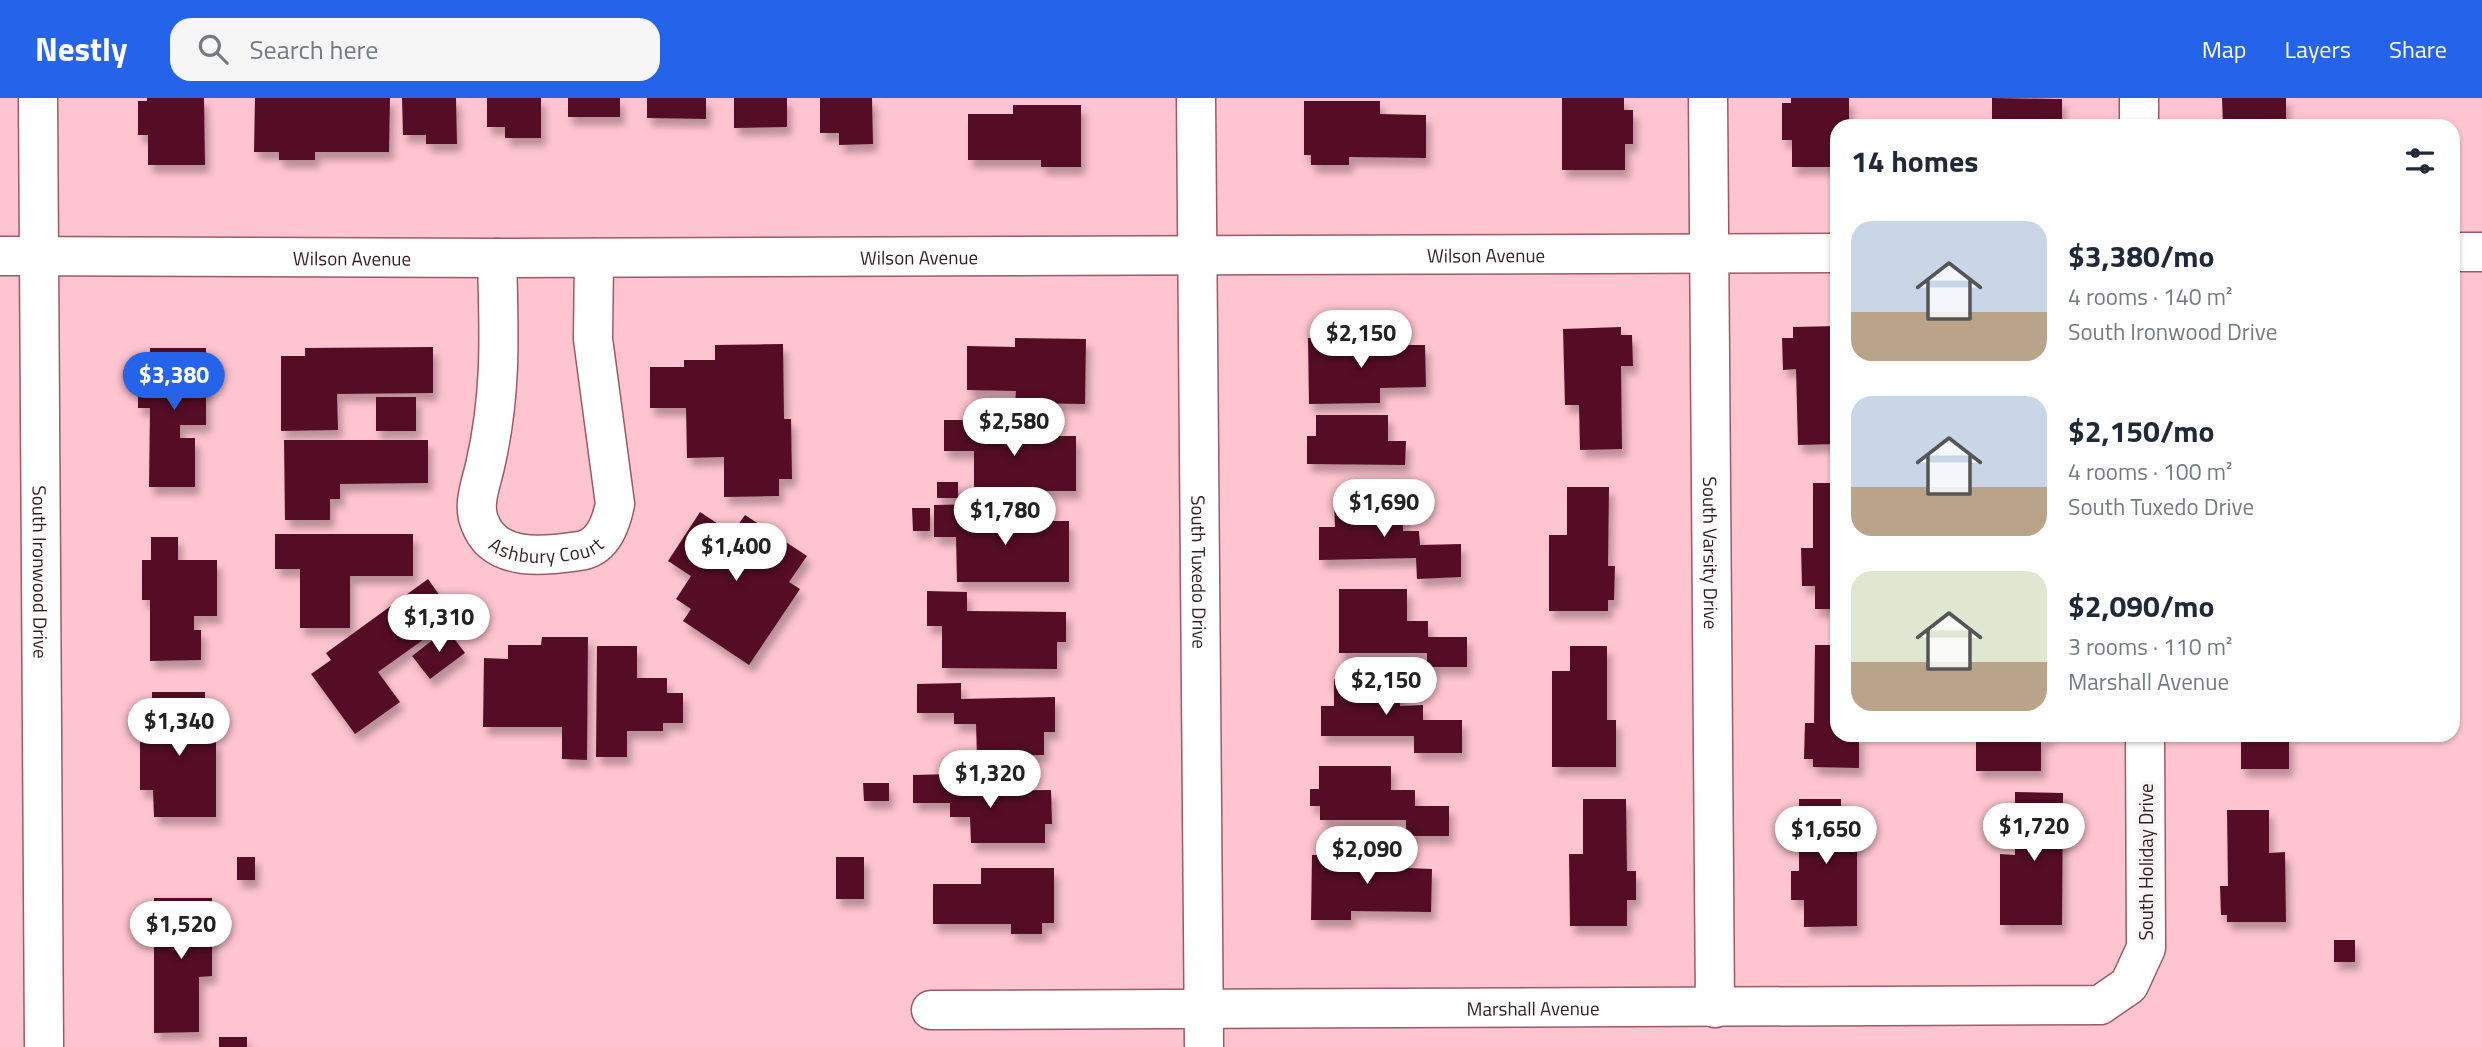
<!DOCTYPE html>
<html lang="en">
<head>
<meta charset="utf-8">
<style>
  :root { --surface:#fff; --page:#f6f6f7; --text:#1f2937; --muted:#747a83; --accent:#2563eb }
  body { margin:0; font-family:"Titillium Web",sans-serif; background:var(--page); color:var(--text); height:100vh; display:flex; flex-direction:column; font-size:26px; white-space:nowrap }
  * { box-sizing:border-box; margin:0 }
  p { font-size:23px; color:var(--muted) }
  .icon { flex:none; width:38px; height:38px; fill:none; stroke:currentColor; stroke-width:2; stroke-linecap:round; stroke-linejoin:round }
  .map { position:relative; flex:1; overflow:hidden }
  .drawer { position:absolute; left:1830px; top:21px; width:630px; height:623px; display:flex; flex-direction:column; background:var(--surface); border-radius:21px; box-shadow:0 2px 5px #0004 }
  .drawer>* { flex:none }
  .price { position:absolute; translate:-50% -60px; padding:0 16px; border-radius:24px; background:#fff; color:#222; font-size:23px; line-height:46px; filter:drop-shadow(0 2px 4px #0008) }
  .price::after { content:''; position:absolute; left:50%; top:42px; width:21px; height:16px; margin-left:-10px; background:inherit; clip-path:polygon(0 0,100% 0,50% 100%) }
  .price.on { background:var(--accent); color:#fff }
  ul { padding:0; list-style:none }
  li { display:flex; align-items:center; gap:21px; height:175px; padding:0 21px }
  li span { display:grid; place-items:center; flex:none; width:196px; height:140px; border-radius:21px; color:#555 }
  li>.icon { margin-inline-start:auto }
  span .icon { width:84px; height:84px; fill:#fffc; stroke-width:1 }
  li b { font-size:30px }
  h2 { display:flex; justify-content:space-between; align-items:center; height:84px; padding:0 21px; font-size:30px }
  header { display:flex; align-items:center; gap:42px; box-sizing:border-box; height:98px; padding:0 35px; background:var(--accent); color:#fff }
  header strong { font-size:33px }
  nav { display:flex; gap:38px; margin-inline-start:auto; font-size:24px }
  .search { width:490px; height:63px; background:var(--page); display:flex; align-items:center; gap:18px; box-sizing:border-box; padding:0 24px; border-radius:21px; color:var(--muted); font-size:26px }
  .map>svg:first-child { display:block }
</style>
</head>
<body>
<header>
<strong>Nestly</strong>
<div class="search"><svg class="icon" aria-label="search" viewBox="0 0 24 24"><circle cx="10" cy="10" r="6"/><path d="M15 15l6 6"/></svg>Search here</div>
<nav><a>Map</a><a>Layers</a><a>Share</a></nav>
</header>
<div class="map">
<svg width="2482" height="949" viewBox="0 0 2482 949">
  <defs>
    <filter id="shadow"><feDropShadow dx="4.5" dy="8" stdDeviation="3.5" flood-color="#0004"/></filter>
  </defs>
  <rect width="100%" height="100%" fill="#fec4cf"/>
  <path fill="#541026" filter="url(#shadow)" d="M147 0H204L205 67H148V37H138V3H147Z
    M255 0H390L389 54H315V62H279V54H254Z
    M402 0H456L457 46H426V37H403Z
    M487 0H541V40H505V29H487Z
    M568 0H620V19H568Z
    M647 0H706V21L647 20Z
    M734 0H787V29L734 30Z
    M820 0H872L873 46 839 47V35H820Z
    M1562 0H1624V12H1633V46H1625V72H1562Z
    M1791 0H1849V28H1838V69H1792V42H1782V5H1791Z
    M1992 0 2062 1V28H1992Z
    M2222 0H2286V28H2223Z
    M1304 3H1380V16L1426 17V60L1349 59V67H1311V57H1304Z
    M1013 7H1081V69H1041V62H968V16H1013Z
    M1838 228 1837 346 1798 347 1796 271 1783 272 1782 240H1793V229Z
    M1621 229V237H1632L1633 268H1621L1622 351 1580 352 1579 307H1565L1563 231Z
    M1350 239V247H1425L1426 289 1380 290V305L1309 306 1308 240Z
    M1015 240 1086 241 1085 306 1015 305 1016 293 967 292V248L1015 249Z
    M783 246 784 321H791L792 381H779V398L724 399V359L687 360 686 310H650V269H684V262H715V247Z
    M433 249V295L337 296 338 332 281 333V258H305V250Z
    M150 250H206V327H180V340H195V389H149L150 310H138V278H150Z
    M376 299H416V333H376Z
    M1316 317H1388V343H1406L1405 367 1307 366V338H1316Z
    M944 322H988V338H1076V393H974V353H944Z
    M284 342H428V385L340 386V401H330V422H285Z
    M937 384H958V400H937Z
    M1813 385H1838V511H1815V488H1802L1801 450H1813Z
    M1567 389H1609L1608 468H1615L1614 502H1608V513H1549V437H1567Z
    M1402 402 1403 433H1419L1420 447 1461 446V479L1417 481 1416 460 1319 462V429H1335L1334 403Z
    M976 406 977 423H1069V484H957L956 439H934V407Z
    M912 410H930V433H913Z
    M700 414 732 435 745 417 807 458 789 484 800 491 749 567 683 523 691 511 676 501 691 478 668 463Z
    M275 436H413V478H350V530H300V471H275Z
    M151 439H178V462H217V518H194V532H201V562L150 563V502H142V462H151Z
    M428 481 455 519 378 574 400 604 355 636 311 576 331 562 326 555Z
    M1339 491H1407V523H1428V539H1467V569H1427V555H1339Z
    M927 493 967 494V513L1066 514V544H1057V571L942 570V528H927Z
    M447 531 465 555 430 581 412 558Z
    M542 539H588L587 662 562 661V629H483L484 560 508 561V547H541Z
    M1815 547H1838V637H1859V670L1813 669V661H1804L1805 625H1814Z
    M597 548H637V580H667V595H683V625H663V633H627V659H596Z
    M1570 548H1607V622H1616V669H1552V573H1570Z
    M1334 581H1400V608L1423 607V622H1462V655H1414V638H1321V608H1334Z
    M961 585V601L1055 599V634H1044V657L977 658 976 626H954V615H917V586Z
    M152 594H205V627H194L195 643H216V719H154L153 692H140V644H152Z
    M1976 637H2050V642H2041V673H1976Z
    M2241 637 2289 638V671H2241Z
    M1319 668H1391V692H1415V708H1449V738H1406V722H1320V708H1310V691H1319Z
    M954 676V693L1051 692 1052 726H1045V745H971L970 719H950V705H913V677Z
    M863 685H889V703H864Z
    M2015 694 2063 695 2062 827H2000V756L2015 757Z
    M1583 701H1626L1627 773H1636V802H1627V828H1570L1569 756H1583Z
    M1799 701H1841V728H1857V828L1804 829V802H1791V773H1799Z
    M2227 712H2269V755L2285 754 2286 824H2227V817H2221L2220 788H2228Z
    M1312 757 1407 758V770L1432 771 1431 814 1351 813V822H1311Z
    M237 759H255V782H237Z
    M836 759H864V801H836Z
    M981 770H1054V825H1042V836H1011V826H933V786H981Z
    M154 800H212V878L199 879V934L154 935Z
    M2334 842H2355V864H2334Z
    M219 939H247V949H219Z"/>
  <g fill="none" stroke-linecap="round" stroke-linejoin="round">
    <g stroke="#995b68" stroke-width="41">
      <g id="street">
        <path id="s1" d="M1196 0 1204 949"/>
        <path id="s2" d="M1708 0 1715 910"/>
        <path d="M2139 0V28"/>
        <path d="M2454 154H2482"/>
        <path id="s3" d="M0 158 497 160 1838 155"/>
        <path id="s4" d="M497 160C499 234 502 295 485 368 481 386 472 407 480 425 495 465 546 458 579 453 603 450 611 426 615 406L593 241 594 160"/>
        <path id="s5" d="M931 912 2100 907 2129 887 2146 850 2145 637"/>
      </g>
    </g>
    <g stroke="#995b68" stroke-width="41">
      <g id="secondary">
        <path id="s6" d="M38 0 44 949"/>
      </g>
    </g>
    <use href="#street" stroke="#fff" stroke-width="38"/>
    <use href="#secondary" stroke="#fff" stroke-width="38"/>
  </g>
  <g text-anchor="middle" dominant-baseline="central" stroke-width="7" stroke-linejoin="round" paint-order="stroke">
    <g font-size="19" fill="#361c21" stroke="#fcf4f6">
      <text stroke="none"><textPath href="#s3" startOffset="1486">Wilson Avenue</textPath></text>
      <text stroke="none"><textPath href="#s3" startOffset="919">Wilson Avenue</textPath></text>
      <text stroke="none"><textPath href="#s3" startOffset="352">Wilson Avenue</textPath></text>
      <text stroke="none"><textPath href="#s4" startOffset="346">Ashbury Court</textPath></text>
      <text stroke="none"><textPath href="#s2" startOffset="455">South Varsity Drive</textPath></text>
      <text stroke="none"><textPath href="#s1" startOffset="474">South Tuxedo Drive</textPath></text>
      <text stroke="none"><textPath href="#s6" startOffset="474">South Ironwood Drive</textPath></text>
      <text transform="translate(2145 764) rotate(-90)">South Holiday Drive</text>
      <text stroke="none"><textPath href="#s5" startOffset="602">Marshall Avenue</textPath></text>
    </g>
  </g>
</svg>
<b class="price" style="left:1361px;top:272px">$2,150</b>
<b class="price on" style="left:174px;top:314px">$3,380</b>
<b class="price" style="left:1014px;top:360px">$2,580</b>
<b class="price" style="left:1384px;top:441px">$1,690</b>
<b class="price" style="left:1005px;top:449px">$1,780</b>
<b class="price" style="left:736px;top:485px">$1,400</b>
<b class="price" style="left:439px;top:556px">$1,310</b>
<b class="price" style="left:1386px;top:619px">$2,150</b>
<b class="price" style="left:179px;top:660px">$1,340</b>
<b class="price" style="left:990px;top:712px">$1,320</b>
<b class="price" style="left:2034px;top:765px">$1,720</b>
<b class="price" style="left:1826px;top:768px">$1,650</b>
<b class="price" style="left:1367px;top:788px">$2,090</b>
<b class="price" style="left:181px;top:863px">$1,520</b>
<section class="drawer">
<h2>14 homes<svg class="icon" aria-label="filters" viewBox="0 0 24 24"><path d="M4 7h16M4 17h16"/><circle cx="9" cy="7" r="2"/><circle cx="15" cy="17" r="2"/></svg></h2>
<ul>
<li><span style="background:linear-gradient(#c9d6e8 65%,#b9a48a 0)"><svg class="icon" aria-label="home" viewBox="0 0 24 24"><path d="M3 11l9-7 9 7M6 9v11h12V9"/></svg></span><div><b>$3,380/mo</b><p>4 rooms · 140 m²</p><p>South Ironwood Drive</p></div></li>
<li><span style="background:linear-gradient(#c9d6e8 65%,#b9a48a 0)"><svg class="icon" aria-label="home" viewBox="0 0 24 24"><path d="M3 11l9-7 9 7M6 9v11h12V9"/></svg></span><div><b>$2,150/mo</b><p>4 rooms · 100 m²</p><p>South Tuxedo Drive</p></div></li>
<li><span style="background:linear-gradient(#dfe7d0 65%,#b9a48a 0)"><svg class="icon" aria-label="home" viewBox="0 0 24 24"><path d="M3 11l9-7 9 7M6 9v11h12V9"/></svg></span><div><b>$2,090/mo</b><p>3 rooms · 110 m²</p><p>Marshall Avenue</p></div></li>
</ul>
</section>
</div>
</body>
</html>
